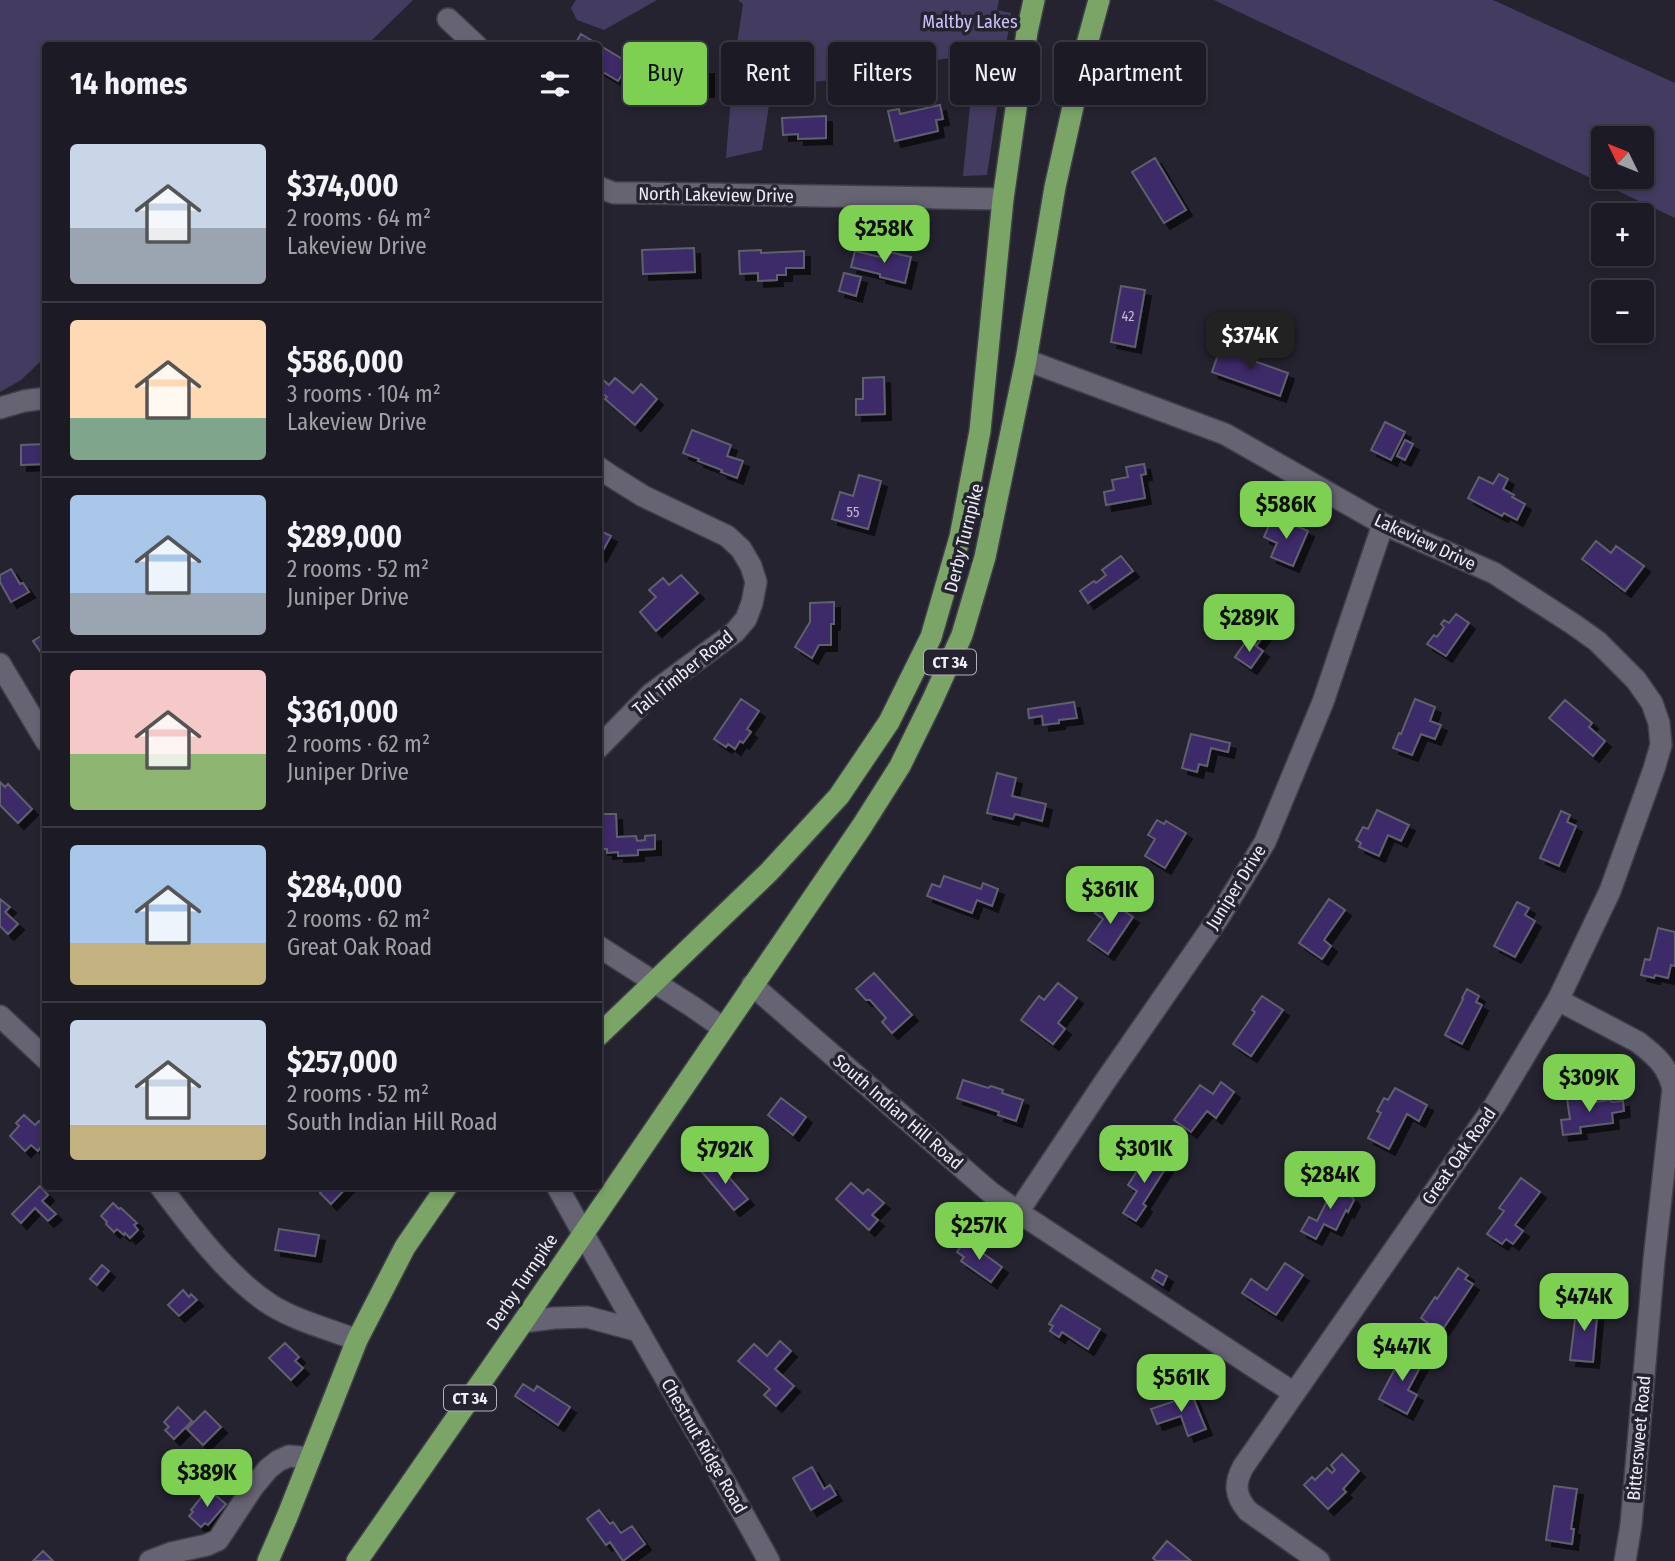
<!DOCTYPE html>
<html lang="en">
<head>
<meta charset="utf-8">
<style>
  :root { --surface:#1c1a24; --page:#292731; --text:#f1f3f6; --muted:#a0a1a6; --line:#3a3841; --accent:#7ed053 }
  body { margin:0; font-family:"Fira Sans Condensed",sans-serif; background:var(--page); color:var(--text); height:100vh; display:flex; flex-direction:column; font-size:26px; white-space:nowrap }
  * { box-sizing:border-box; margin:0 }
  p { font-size:23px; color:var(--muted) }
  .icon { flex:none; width:38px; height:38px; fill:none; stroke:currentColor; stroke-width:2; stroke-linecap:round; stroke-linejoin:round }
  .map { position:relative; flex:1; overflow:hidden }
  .details { position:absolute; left:42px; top:42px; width:560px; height:1148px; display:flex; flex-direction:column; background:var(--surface); border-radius:7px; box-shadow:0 4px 10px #0003,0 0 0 2px var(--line) }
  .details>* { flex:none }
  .banner { position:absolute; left:623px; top:42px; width:665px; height:63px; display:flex; gap:14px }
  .needle { width:46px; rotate:313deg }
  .tools { position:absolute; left:1591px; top:126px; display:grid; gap:14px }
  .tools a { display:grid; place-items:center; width:63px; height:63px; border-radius:7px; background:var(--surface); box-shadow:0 4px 10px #0003,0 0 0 2px var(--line); font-size:35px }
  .price { position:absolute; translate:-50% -60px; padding:0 16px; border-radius:14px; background:var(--accent); color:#111; font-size:23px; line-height:46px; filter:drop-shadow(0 2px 4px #0008) }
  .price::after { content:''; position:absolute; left:50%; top:42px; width:21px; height:16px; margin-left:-10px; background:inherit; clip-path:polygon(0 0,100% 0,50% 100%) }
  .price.current { background:#222; color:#fff }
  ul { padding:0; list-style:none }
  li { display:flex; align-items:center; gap:21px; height:175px; padding:0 28px }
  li+li { border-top:2px solid var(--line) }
  li span { display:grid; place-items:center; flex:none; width:196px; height:140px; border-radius:7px; color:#555 }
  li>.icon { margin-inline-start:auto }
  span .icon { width:84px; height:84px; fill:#fffc; stroke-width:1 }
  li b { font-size:30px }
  h2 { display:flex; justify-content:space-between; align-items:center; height:84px; padding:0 28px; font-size:30px }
  .pill { padding:0 24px; border-radius:7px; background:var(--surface); box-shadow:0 4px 10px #0003,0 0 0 2px var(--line); font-size:24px; line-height:63px }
  .pill.current { background:var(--accent); color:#111 }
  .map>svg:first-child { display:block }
</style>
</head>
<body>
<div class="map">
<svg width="1675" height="1561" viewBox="0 0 1675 1561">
  <defs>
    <filter id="shadow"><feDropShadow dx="6" dy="6" stdDeviation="0" flood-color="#0009"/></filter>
  </defs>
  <rect width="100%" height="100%" fill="#252330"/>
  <path fill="#443c60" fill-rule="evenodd" d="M0 0H413L367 45 46 46 45 357 21 380 0 392Z
    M576 0H657L604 30 577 20 571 8Z
    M738 0H999L997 10 1011 13 987 175 963 176 973 76 949 58 908 65 858 77 812 82 770 99 762 150 726 158 733 70 743 4Z
    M1214 0H1493L1675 83V218ZM1642 138V177H1603V138Z"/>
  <path fill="#3c2b68" stroke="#615e6e" stroke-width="2" filter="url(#shadow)" d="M581 34 629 63 618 81 598 69V46H574Z
    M685 62H699V68H708V91L685 92V99H669L668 70 685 69Z
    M940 105 943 119 936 120 938 131 895 141 888 111 899 109 900 114Z
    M826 116V138L798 139V134L783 135 782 118Z
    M1155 158 1186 210 1164 223 1132 172Z
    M694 248 695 272 643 274 642 250Z
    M761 250V253L804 251V268H786V275H777V280L758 281V273L740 274 739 251Z
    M855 251 884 258 885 251 911 257 905 283 880 277V274L851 267Z
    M844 273 861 277 856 296 839 291Z
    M1121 286 1145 290 1135 347 1111 342Z
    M1220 349 1288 373 1280 396 1212 372Z
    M884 377 885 414 856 415V399H863V378Z
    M601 378 609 385 615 378 633 393 641 384 657 399 635 425 605 399 607 397 598 390V381Z
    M1385 422 1405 432 1391 460 1371 450Z
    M692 430 731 445 727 456 743 461 737 478 721 472 722 470 698 461 699 459 683 453Z
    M44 439H46V464L21 465V445L44 444Z
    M1405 440 1413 444 1405 460 1397 456Z
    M1144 464 1146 474 1141 475 1145 498 1106 505 1104 492 1114 490 1112 480 1128 477 1126 467Z
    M1499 474 1508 479 1503 489 1514 495 1512 497 1525 504 1517 520 1504 513 1502 516 1468 498 1479 477 1493 484Z
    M859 475 881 481 868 529 832 519 840 492 853 496Z
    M1271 521 1284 526 1286 521 1308 531 1293 566 1271 557 1277 543 1264 537Z
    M598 530 611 536 600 556 598 555Z
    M1596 541 1611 553 1616 546 1644 566 1625 591 1582 559Z
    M1121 556 1133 571 1088 603 1080 591 1094 581 1096 583 1106 575 1102 570Z
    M11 569 20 584 23 583 29 592 11 602 0 582V575Z
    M681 575 698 593 656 631 640 612 656 597 649 590 663 578 669 585Z
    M834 602V624H831V645H819L812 658 795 647 810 622V603Z
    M1456 614 1469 623 1446 656 1427 644 1434 635 1437 637 1444 627 1441 624 1444 620 1449 623Z
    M1254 618 1269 628 1257 645 1242 635Z
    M46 633V660L33 641Z
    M1247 640 1263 651 1251 668 1235 657Z
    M741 699 759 711 747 729 751 732 743 743 740 741 735 749 728 744 726 747 714 739Z
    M1415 699 1435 707 1430 721 1441 725 1435 739 1421 734 1412 755 1393 748 1399 733 1401 734Z
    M1565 700 1592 723 1589 727 1605 741 1593 756 1549 718Z
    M1074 702 1077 718 1059 720V723L1043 725 1042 716 1029 718 1028 709Z
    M1191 734 1230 743 1228 752 1211 748 1207 766 1199 764 1197 772 1182 768Z
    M997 773 1016 778 1012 796 1046 804 1042 821 1015 814 1013 819 987 813Z
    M0 782 5 787 8 784 32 809 18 823 0 805Z
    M1377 810 1409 825 1401 841 1388 835 1379 856 1359 847 1361 843 1356 840 1363 827 1368 829Z
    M1561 811 1570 815 1567 822 1576 826 1559 866 1540 858Z
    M600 814H616L617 837 636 836 637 841 645 840V836L655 835V849L638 850V855L618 856V852L607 853V849H602Z
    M1157 820 1164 824 1166 821 1186 833 1165 868 1145 856 1155 839 1148 835Z
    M944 876 981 889 983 883 998 889 992 906 977 900 972 913 927 896 932 884 940 887Z
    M1105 898 1133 917 1108 954 1088 940 1103 919 1095 913Z
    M0 899 10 907 5 912 18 924 8 934 0 926Z
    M1329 899 1345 910 1324 940 1331 946 1322 959 1299 943Z
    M1517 902 1529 908 1525 915 1535 921 1515 957 1494 946Z
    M1658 928 1675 932V966L1671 965 1668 978 1655 975 1654 978 1641 975 1645 959 1650 960Z
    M874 973 912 1015 892 1033 882 1022 886 1018 870 1000H866L856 989Z
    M1058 983 1077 998 1058 1023 1065 1029 1053 1044 1021 1020 1039 996 1044 1000Z
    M1467 989 1479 996 1476 1002 1482 1005 1462 1044 1445 1035 1463 999 1462 998Z
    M1262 996 1283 1010 1251 1056 1233 1044 1255 1012 1252 1010Z
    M963 1080 988 1088 991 1086 1003 1090 1002 1093 1023 1100 1016 1121 998 1115 999 1112 957 1098Z
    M1221 1082 1234 1092 1216 1118 1207 1111 1191 1132 1174 1120 1200 1085 1213 1094Z
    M1395 1088 1427 1105 1419 1121 1407 1114 1389 1149 1368 1138 1381 1113 1377 1111 1384 1098 1388 1100Z
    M1587 1097 1588 1103 1610 1100 1612 1102 1623 1101 1624 1111 1612 1113 1613 1123 1580 1127 1581 1133 1563 1135 1561 1120 1570 1119 1567 1099Z
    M781 1098 806 1117 793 1135 768 1115Z
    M24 1115 35 1125 39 1121 46 1128 42 1134 46 1137V1153L40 1148 38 1151 31 1145 25 1151 10 1136 19 1126 16 1123Z
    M1148 1154 1167 1166 1143 1204 1146 1206 1136 1221 1123 1213 1137 1191 1128 1185Z
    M715 1161 748 1199 734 1210 702 1172Z
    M1335 1178 1344 1182 1340 1191 1352 1197 1354 1200 1348 1212 1346 1210 1336 1230 1324 1224 1316 1239 1301 1231 1309 1217 1317 1221 1334 1187 1331 1186Z
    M1521 1178 1540 1192 1515 1225 1523 1231 1513 1244 1506 1239 1502 1244 1487 1234 1504 1211 1499 1208Z
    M851 1183 863 1194 868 1189 884 1203 872 1215 878 1220 869 1230 836 1199Z
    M40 1186 48 1195 42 1201 56 1214 48 1221 35 1208 21 1223 12 1214Z
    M327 1186H348L331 1204 320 1193Z
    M113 1203 119 1209 121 1208 137 1223 134 1225 138 1230 130 1238 125 1233 124 1235 117 1229 114 1232 106 1224 107 1222 101 1216Z
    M279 1229 319 1235 315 1256 275 1250Z
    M964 1242 970 1247 973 1246 1002 1267 991 1282 961 1261 964 1257 957 1252Z
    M1285 1263 1303 1275 1276 1315 1242 1293 1251 1279 1267 1290Z
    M102 1265 109 1271 97 1285 90 1279Z
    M1458 1268 1468 1275 1465 1279 1473 1284 1443 1329 1438 1326 1436 1329 1421 1318 1435 1297 1437 1299Z
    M1156 1270 1167 1276 1163 1285 1152 1278Z
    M183 1290 189 1297 191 1294 197 1300 179 1316 168 1305Z
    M1577 1304 1598 1306 1593 1362 1570 1360Z
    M1061 1305 1100 1329 1088 1349 1062 1332 1059 1337 1050 1331 1053 1326 1049 1324Z
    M780 1341 791 1351 775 1369 794 1386 776 1406 764 1395 770 1389 738 1361 754 1344 767 1356Z
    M285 1343 299 1357 295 1361 303 1368 291 1380 269 1358Z
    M1402 1350 1423 1362 1408 1390 1417 1395 1407 1414 1379 1399 1399 1361 1397 1359Z
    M523 1384 534 1391 537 1386 570 1407 558 1425 515 1396Z
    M1192 1395 1206 1429 1188 1436 1181 1416 1157 1424 1151 1409Z
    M178 1407 192 1421 174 1439 165 1430 169 1427 164 1422Z
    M205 1411 221 1427 203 1445 187 1429Z
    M1342 1454 1359 1471 1343 1489 1346 1492 1328 1509 1304 1485 1312 1477 1315 1480 1327 1468 1332 1473 1335 1470 1331 1465Z
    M812 1467 824 1489 830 1485 836 1495 811 1510 793 1478Z
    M1554 1486 1577 1489 1571 1529H1574L1572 1544 1546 1540Z
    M208 1489 226 1504 208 1525 205 1523 201 1527 189 1516 193 1512 191 1510Z
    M599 1510 610 1524 613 1522 621 1533 632 1526 645 1544 623 1561 610 1542 606 1545 587 1519Z
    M1167 1541 1191 1561H1156L1153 1558Z
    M43 1551 53 1561H33Z"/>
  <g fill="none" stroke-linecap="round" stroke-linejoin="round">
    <g stroke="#3f3e49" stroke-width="24">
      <path id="minor" d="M448 19 477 46
        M598 187 614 193H643L1003 199
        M1026 360 1225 434 1383 524 1494 573 1573 624 1597 641 1636 680 1652 703 1659 723 1661 745 1654 769 1610 891 1558 1000 1495 1105 1243 1467C1234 1484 1235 1496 1248 1511L1319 1561
        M0 408 24 401 46 398
        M598 467 611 476 643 496 727 536 741 549 751 566 756 582 752 603 746 619 735 632 651 694 598 748
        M0 664 46 741
        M598 946 693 1007 723 1028
        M752 985 990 1192 1018 1212 1294 1393
        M1558 1000 1638 1042C1656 1056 1668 1066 1673 1089L1654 1260 1631 1525 1625 1561
        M0 1016 46 1059
        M160 1186C190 1226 229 1278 271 1305 297 1321 329 1329 357 1340
        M557 1186C626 1312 700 1435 769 1561
        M1018 1212 1104 1083 1219 917 1265 842 1323 702 1383 524
        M523 1322 554 1318 587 1317 639 1331
        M150 1561 171 1553 207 1545 218 1540 253 1487 268 1469 278 1461 289 1456 310 1458"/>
    </g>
    <g stroke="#3f3e49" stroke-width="24">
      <path id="highway" d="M598 1036 769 872 839 796 889 722 931 637 960 537 980 431 1003 199 1027 32 1034 0
        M268 1561 287 1517 357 1340 405 1247 447 1186
        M357 1561 523 1322 862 826 900 766 932 701 962 635 985 557 1026 360 1055 187 1087 44 1099 0"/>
    </g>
    <use href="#minor" stroke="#666373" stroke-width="21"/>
    <use href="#highway" stroke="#7ba567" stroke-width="21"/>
  </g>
  <g text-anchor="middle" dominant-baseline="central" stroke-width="7" stroke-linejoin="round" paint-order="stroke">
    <g font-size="14" fill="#c2bcd2">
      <text x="1128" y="316">42</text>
      <text x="853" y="512">55</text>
    </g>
    <g fill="#252330" stroke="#b2b0bb" stroke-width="2">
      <rect x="924" y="649.5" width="52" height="25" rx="5"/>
      <rect x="444" y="1385.5" width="52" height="25" rx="5"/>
    </g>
    <g font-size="16" font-weight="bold" fill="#eeedf6">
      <text x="950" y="662">CT 34</text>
      <text x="470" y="1398">CT 34</text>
    </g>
    <g font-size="18" fill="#cdc2fb" stroke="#252330">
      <text x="970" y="22">Maltby Lakes</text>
    </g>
    <g font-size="18" fill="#eeedf6" stroke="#252330">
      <text transform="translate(716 195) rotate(1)">North Lakeview Drive</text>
      <text transform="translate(964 538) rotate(-76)">Derby Turnpike</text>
      <text transform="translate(1425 542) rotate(25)">Lakeview Drive</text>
      <text transform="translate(683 673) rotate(-39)">Tall Timber Road</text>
      <text transform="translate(1236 887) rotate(-58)">Juniper Drive</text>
      <text transform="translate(898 1112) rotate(41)">South Indian Hill Road</text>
      <text transform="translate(1459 1156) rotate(-55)">Great Oak Road</text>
      <text transform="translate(522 1282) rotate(-56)">Derby Turnpike</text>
      <text transform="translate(1639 1438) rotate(-85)">Bittersweet Road</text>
      <text transform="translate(704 1446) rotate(60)">Chestnut Ridge Road</text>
    </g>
  </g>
</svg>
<div class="tools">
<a><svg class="needle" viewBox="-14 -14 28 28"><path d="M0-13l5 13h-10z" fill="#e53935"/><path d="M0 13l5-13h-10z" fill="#a0a1a6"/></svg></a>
<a>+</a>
<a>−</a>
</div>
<b class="price" style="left:884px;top:265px">$258K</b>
<b class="price current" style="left:1250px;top:372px">$374K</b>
<b class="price" style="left:1286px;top:541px">$586K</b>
<b class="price" style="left:1249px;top:654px">$289K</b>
<b class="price" style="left:1110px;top:926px">$361K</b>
<b class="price" style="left:1589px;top:1114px">$309K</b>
<b class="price" style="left:1144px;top:1185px">$301K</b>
<b class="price" style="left:725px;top:1186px">$792K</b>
<b class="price" style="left:1330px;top:1211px">$284K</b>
<b class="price" style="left:979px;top:1262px">$257K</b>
<b class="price" style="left:1584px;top:1333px">$474K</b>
<b class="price" style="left:1402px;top:1383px">$447K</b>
<b class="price" style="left:1181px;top:1414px">$561K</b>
<b class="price" style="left:207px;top:1509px">$389K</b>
<div class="banner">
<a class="pill current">Buy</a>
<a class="pill">Rent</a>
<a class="pill">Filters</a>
<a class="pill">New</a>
<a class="pill">Apartment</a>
</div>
<section class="details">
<h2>14 homes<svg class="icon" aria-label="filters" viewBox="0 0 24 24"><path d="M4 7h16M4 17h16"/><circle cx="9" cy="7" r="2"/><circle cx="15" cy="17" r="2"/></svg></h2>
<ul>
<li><span style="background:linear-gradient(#c9d6e8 60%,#9aa5b1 0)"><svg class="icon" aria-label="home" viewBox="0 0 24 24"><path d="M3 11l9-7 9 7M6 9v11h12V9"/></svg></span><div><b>$374,000</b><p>2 rooms · 64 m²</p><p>Lakeview Drive</p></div></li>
<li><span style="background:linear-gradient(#ffd9b3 70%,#7fa58c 0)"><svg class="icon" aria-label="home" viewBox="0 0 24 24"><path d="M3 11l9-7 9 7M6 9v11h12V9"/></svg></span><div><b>$586,000</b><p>3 rooms · 104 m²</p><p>Lakeview Drive</p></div></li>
<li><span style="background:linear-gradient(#a9c7e8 70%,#9aa5b1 0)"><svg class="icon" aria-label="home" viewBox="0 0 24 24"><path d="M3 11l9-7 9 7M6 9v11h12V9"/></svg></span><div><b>$289,000</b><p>2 rooms · 52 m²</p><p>Juniper Drive</p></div></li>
<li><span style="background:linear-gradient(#f6c9c9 60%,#8fb573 0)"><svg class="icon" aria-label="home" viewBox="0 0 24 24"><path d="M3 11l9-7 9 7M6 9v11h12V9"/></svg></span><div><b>$361,000</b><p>2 rooms · 62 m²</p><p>Juniper Drive</p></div></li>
<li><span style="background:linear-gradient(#a9c7e8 70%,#c2b280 0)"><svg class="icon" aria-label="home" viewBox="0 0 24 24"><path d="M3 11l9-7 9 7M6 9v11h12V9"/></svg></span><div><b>$284,000</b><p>2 rooms · 62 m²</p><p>Great Oak Road</p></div></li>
<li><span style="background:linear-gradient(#c9d6e8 75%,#c2b280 0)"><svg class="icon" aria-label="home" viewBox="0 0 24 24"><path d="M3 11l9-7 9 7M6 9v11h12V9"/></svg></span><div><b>$257,000</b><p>2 rooms · 52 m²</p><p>South Indian Hill Road</p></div></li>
</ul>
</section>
</div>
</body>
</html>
